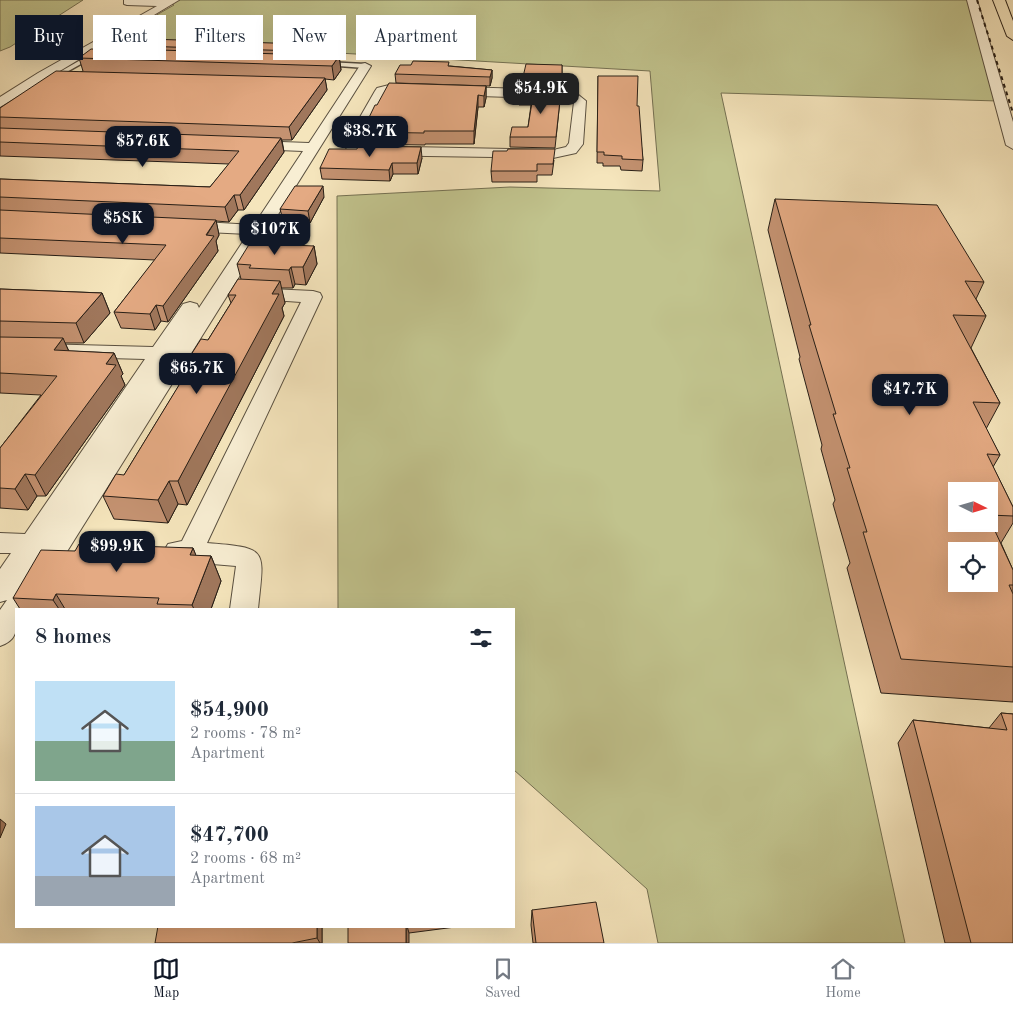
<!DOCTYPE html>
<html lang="en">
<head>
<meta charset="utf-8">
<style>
  :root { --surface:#fff; --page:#f6f6f7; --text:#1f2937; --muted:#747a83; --line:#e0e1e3; --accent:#111827 }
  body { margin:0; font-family:"Old Standard TT",serif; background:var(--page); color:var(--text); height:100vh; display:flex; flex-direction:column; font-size:19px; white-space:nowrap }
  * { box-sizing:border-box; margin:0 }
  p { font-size:16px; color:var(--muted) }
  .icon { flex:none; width:28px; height:28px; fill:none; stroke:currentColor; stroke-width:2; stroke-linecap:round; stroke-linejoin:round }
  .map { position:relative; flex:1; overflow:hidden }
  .sheet { position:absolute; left:15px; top:608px; width:500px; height:320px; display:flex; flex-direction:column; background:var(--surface); border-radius:0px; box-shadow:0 5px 20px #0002 }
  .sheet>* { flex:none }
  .top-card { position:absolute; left:15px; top:15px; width:500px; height:45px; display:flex; gap:10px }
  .needle { width:32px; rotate:95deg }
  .fabs { position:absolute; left:948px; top:482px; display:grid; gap:10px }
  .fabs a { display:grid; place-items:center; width:50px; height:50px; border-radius:0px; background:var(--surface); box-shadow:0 5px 20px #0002; font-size:25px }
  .price { position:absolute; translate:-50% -42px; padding:0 11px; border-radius:10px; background:var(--accent); color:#fff; font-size:16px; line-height:32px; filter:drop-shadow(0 1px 2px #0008) }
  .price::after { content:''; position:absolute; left:50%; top:30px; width:15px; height:11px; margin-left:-8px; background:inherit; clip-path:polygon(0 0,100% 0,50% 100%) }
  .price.on { background:#222; color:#fff }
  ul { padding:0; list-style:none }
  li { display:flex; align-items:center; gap:15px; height:125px; padding:0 20px }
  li+li { border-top:1px solid var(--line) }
  li span { display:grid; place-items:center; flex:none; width:140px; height:100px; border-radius:0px; color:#555 }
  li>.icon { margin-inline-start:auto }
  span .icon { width:60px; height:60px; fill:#fffc; stroke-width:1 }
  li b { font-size:21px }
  h2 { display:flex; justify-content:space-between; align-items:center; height:60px; padding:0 20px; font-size:21px }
  .chip { padding:0 18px; border-radius:0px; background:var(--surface); box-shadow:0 5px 20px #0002; font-size:18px; line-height:45px }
  .chip.on { background:var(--accent); color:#fff }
  .tab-bar { display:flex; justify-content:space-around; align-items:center; height:70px; border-top:1px solid var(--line); background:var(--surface); font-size:14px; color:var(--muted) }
  .tab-bar a { display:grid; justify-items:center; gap:2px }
  .tab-bar .on { color:var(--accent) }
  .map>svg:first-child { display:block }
</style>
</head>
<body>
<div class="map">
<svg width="1013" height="943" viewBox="0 0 1013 943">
  <rect width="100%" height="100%" fill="#f5e5bc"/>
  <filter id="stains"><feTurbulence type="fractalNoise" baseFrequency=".004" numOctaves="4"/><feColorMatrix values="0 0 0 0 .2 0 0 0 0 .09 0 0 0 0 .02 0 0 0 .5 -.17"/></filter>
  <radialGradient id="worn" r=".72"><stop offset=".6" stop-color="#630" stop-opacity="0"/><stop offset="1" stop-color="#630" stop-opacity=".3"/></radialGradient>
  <path fill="#c1c38d" stroke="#747052" d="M0 0H83L10 47 0 51Z
    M161 0H970L998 101 721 93 905 943H658L647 889 514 770V609H338L337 196 510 187 660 191 650 71 113 40 174 5Z"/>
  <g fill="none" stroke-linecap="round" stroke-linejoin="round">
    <g stroke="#5a5040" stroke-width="3">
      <path id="service" d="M93 55 95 58 88 60 56 78 51 77 84 58Z
        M327 62 365 64 368 66 365 68 325 65Z"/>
    </g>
    <g stroke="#5a5040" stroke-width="2">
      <path id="minor" d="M124 0H179L114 39 174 41 178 42 179 44 178 46 103 45 0 107V97L38 73 157 6 127 5 124 4Z
        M967 0H977L1013 122V149L1006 145Z
        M272 44 313 45 319 48 313 51 268 49 266 47 268 45Z
        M365 63 371 66 31 609H16C16 627 20 639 0 646V610L7 600 0 602V569L11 553H0V533L25 534 145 359 0 355V343L153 347 183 304 190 302 197 304 199 308 195 314 248 234 186 231 180 229 178 226 180 223 186 221 254 225 303 151 252 149 245 145 252 141 309 143 361 64Z
        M389 85 561 90 576 93 586 101 583 144 576 153 553 158 361 155 349 152 344 145 375 91 377 88ZM389 93 568 99 574 102 569 143 566 147 553 150 359 146 386 94Z
        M250 288 313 291 320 293 322 297 207 543C270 548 264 549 258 609H230L236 566 177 561 168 558 164 551 168 544 182 541 301 302 243 298 241 294 243 290Z"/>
    </g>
    <g stroke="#271e16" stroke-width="2">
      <path id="primary" d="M993 0H1005L1013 21V40L1007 36Z"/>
    </g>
    <use href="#service" fill="#f8eed3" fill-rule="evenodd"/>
    <use href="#minor" fill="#f8eed3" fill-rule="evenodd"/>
    <use href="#primary" fill="#f5e5bc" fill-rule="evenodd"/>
    <path stroke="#271e16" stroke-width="2" stroke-dasharray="4 4" stroke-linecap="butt" d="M977 0 1013 113"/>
  </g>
  <path fill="#c49271" stroke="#271e16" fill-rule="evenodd" d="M303 44 304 53 303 55 339 56 341 70 334 80 325 79 327 90 292 140H282L284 152 244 210H238L229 222 216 221 219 235 216 241 218 251 168 322 161 321 155 330 121 328 114 312 155 260 0 253V179L210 187 229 164 0 156V108L83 71 79 58 141 49 140 46Z
    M562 65V88L523 87V77Z
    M450 66 492 70V78L490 86 396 83 395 74Z
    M598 76 637 106 643 160 642 171 621 170 620 166H603V163H597Z
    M486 86V98L484 107H478L474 144H425V145L364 144 362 132 377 105Z
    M561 91 555 148 510 147V137L528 127 531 105H519L520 95Z
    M422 158 418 174H393L390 181 322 179 320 168Z
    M554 160 552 175H537V182H492L491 171Z
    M324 197 310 223 283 220 280 209Z
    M775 199 984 282 976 299 986 316 971 348 1000 403 986 429 1000 455 993 467 1013 507V523L1001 543 1013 570V702L881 693 847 568 850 563 833 504 835 500 821 449 822 445 799 359 800 357 768 230ZM956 491H989V524Z
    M314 246 317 264 306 285 295 284 293 288H281L285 303 282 308 284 316 187 505 178 504 168 523 114 519 103 496 124 475 183 379 180 372 208 340 231 303 228 295 241 279 237 264Z
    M0 289 102 293 110 313 84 343H65L69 351 114 353 123 374 121 376 125 385 46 496H37L28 510 0 508V448L41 395 0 393Z
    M193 548 196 556H211L221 581 211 609H20L13 598 75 551Z
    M1001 713 1013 714V943H945L898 743 913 720 989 728Z
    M532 910 604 943H533L531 925Z
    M322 926V943H155Z
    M348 926H463L409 933Z"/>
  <path fill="#a0775c" stroke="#271e16" d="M303 44 304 53 299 60 297 51Z
    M339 56 341 70 334 80 332 66Z
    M492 70V78L490 86V77Z
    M325 78 327 90 292 140 289 127Z
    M486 86V98L484 107V96Z
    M478 95V107L474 144V131Z
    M281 138 284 152 244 210 240 195Z
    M421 147 422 158 418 174 417 163Z
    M392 163 393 174 390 181 389 170Z
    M323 186 324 197 310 223 308 211Z
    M234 195 238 210 229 222 225 207Z
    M216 220 219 235 216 241 218 251 168 322 163 306Z
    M314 246 317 264 306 285 303 267Z
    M291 267 295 284 293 288 289 270Z
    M280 281 285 303 282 308 284 316 187 505 178 481 272 294Z
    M102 293 110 313 84 343 76 323Z
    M156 305 161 321 155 330 150 314Z
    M63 338 72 359 54 350Z
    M114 353 123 374 121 376 125 385 46 496 35 475 106 364Z
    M25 474 37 496 28 510 15 489Z
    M169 481 178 504 168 523 158 500Z
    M193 548 203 573 190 555Z
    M211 556 221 581 211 609H194L192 605Z
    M56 594 65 609H59L53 600Z
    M0 819 6 824 0 838Z
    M317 926H322V943H320L317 938Z
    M406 926H407L409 933V943H406Z"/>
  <path fill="#e4aa83" stroke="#271e16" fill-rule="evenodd" d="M148 39 303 44 297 51 140 46Z
    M91 49 127 50 130 49 339 56 332 66 79 58Z
    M413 61 449 62 448 66 492 70 490 77 395 74 400 65H411Z
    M526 64 562 65V79L523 77Z
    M56 71 325 78 289 127 0 117V108Z
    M598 76H638L637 106H639L643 160 622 159V156L604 155V152H597Z
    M389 83 486 86 484 96 478 95 474 131H424V133L362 132 375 105H377Z
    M521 90 561 91 556 137H510L512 127H528L533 96 520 95Z
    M0 128 281 138 240 195H234L225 207 0 197V179L210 187 239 151 0 142Z
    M358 146 421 147 417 163H392L389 170 320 168 329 149H357Z
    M508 149H555L553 164H537V171H491L493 151H507Z
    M295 186H323L308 211 280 209Z
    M775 199 937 205 984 282 965 281 986 316 953 315 1000 403 973 402 1000 455 987 454 1013 507V516L989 515V491H956V524H989V518L1013 570V585H1009L1013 594V667L901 659 863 532H867L847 468H850L833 414H836L809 325H811ZM956 551H989V584H956Z
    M0 210 216 220 206 235 214 236 163 306 156 305 150 314 114 312 166 245 0 238Z
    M250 243 314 246 303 267H291L289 270 249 268 251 265 237 264Z
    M238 279 280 281 272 294H279L178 481H169L158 500 103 496 116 474 124 475 187 372H180L201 339 208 340 236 295H228Z
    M0 289 102 293 76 323 0 321Z
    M0 337 63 338 54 350 114 353 106 364 116 365 35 475 25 474 15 489 0 488V448L57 376 0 373Z
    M79 544 193 548 190 555 211 556 192 605 157 604 159 598 56 594 53 600 13 598 41 550 75 551Z
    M1001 713 1013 714V943H971L913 720 1007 730Z
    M596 902 604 943H536L532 910Z
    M158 926H317V938L292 943H155Z
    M348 926H406V943H348Z"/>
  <rect width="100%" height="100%" filter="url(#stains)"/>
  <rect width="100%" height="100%" fill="url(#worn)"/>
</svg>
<div class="fabs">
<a><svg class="needle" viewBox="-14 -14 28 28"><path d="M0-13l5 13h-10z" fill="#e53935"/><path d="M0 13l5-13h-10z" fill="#747a83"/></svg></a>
<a><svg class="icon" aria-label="locate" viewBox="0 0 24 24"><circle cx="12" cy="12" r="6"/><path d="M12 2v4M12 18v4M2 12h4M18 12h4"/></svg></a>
</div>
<b class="price on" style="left:541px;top:115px">$54.9K</b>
<b class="price" style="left:370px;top:158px">$38.7K</b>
<b class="price" style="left:143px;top:168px">$57.6K</b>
<b class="price" style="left:123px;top:245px">$58K</b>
<b class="price" style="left:275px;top:256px">$107K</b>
<b class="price" style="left:197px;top:395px">$65.7K</b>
<b class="price" style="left:910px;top:416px">$47.7K</b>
<b class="price" style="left:117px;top:573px">$99.9K</b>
<div class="top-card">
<a class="chip on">Buy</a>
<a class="chip">Rent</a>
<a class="chip">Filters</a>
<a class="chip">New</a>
<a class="chip">Apartment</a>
</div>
<section class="sheet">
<h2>8 homes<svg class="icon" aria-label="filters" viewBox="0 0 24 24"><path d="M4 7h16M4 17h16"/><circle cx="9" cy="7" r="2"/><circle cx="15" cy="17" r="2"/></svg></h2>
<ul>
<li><span style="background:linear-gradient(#bfe0f5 60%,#7fa58c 0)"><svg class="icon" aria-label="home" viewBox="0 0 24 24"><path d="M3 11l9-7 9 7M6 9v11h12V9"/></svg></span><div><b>$54,900</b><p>2 rooms · 78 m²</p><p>Apartment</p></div></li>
<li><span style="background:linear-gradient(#a9c7e8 70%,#9aa5b1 0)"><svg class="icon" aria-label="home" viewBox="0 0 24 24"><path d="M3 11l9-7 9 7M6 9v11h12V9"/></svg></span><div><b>$47,700</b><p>2 rooms · 68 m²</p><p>Apartment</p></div></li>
</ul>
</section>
</div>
<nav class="tab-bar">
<a class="on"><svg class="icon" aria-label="map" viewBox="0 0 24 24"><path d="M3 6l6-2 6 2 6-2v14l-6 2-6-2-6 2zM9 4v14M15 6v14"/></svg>Map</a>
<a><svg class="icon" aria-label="saved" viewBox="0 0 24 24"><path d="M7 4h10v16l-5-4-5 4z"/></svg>Saved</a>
<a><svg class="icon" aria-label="home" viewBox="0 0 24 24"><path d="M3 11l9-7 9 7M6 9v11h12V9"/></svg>Home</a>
</nav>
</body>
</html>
